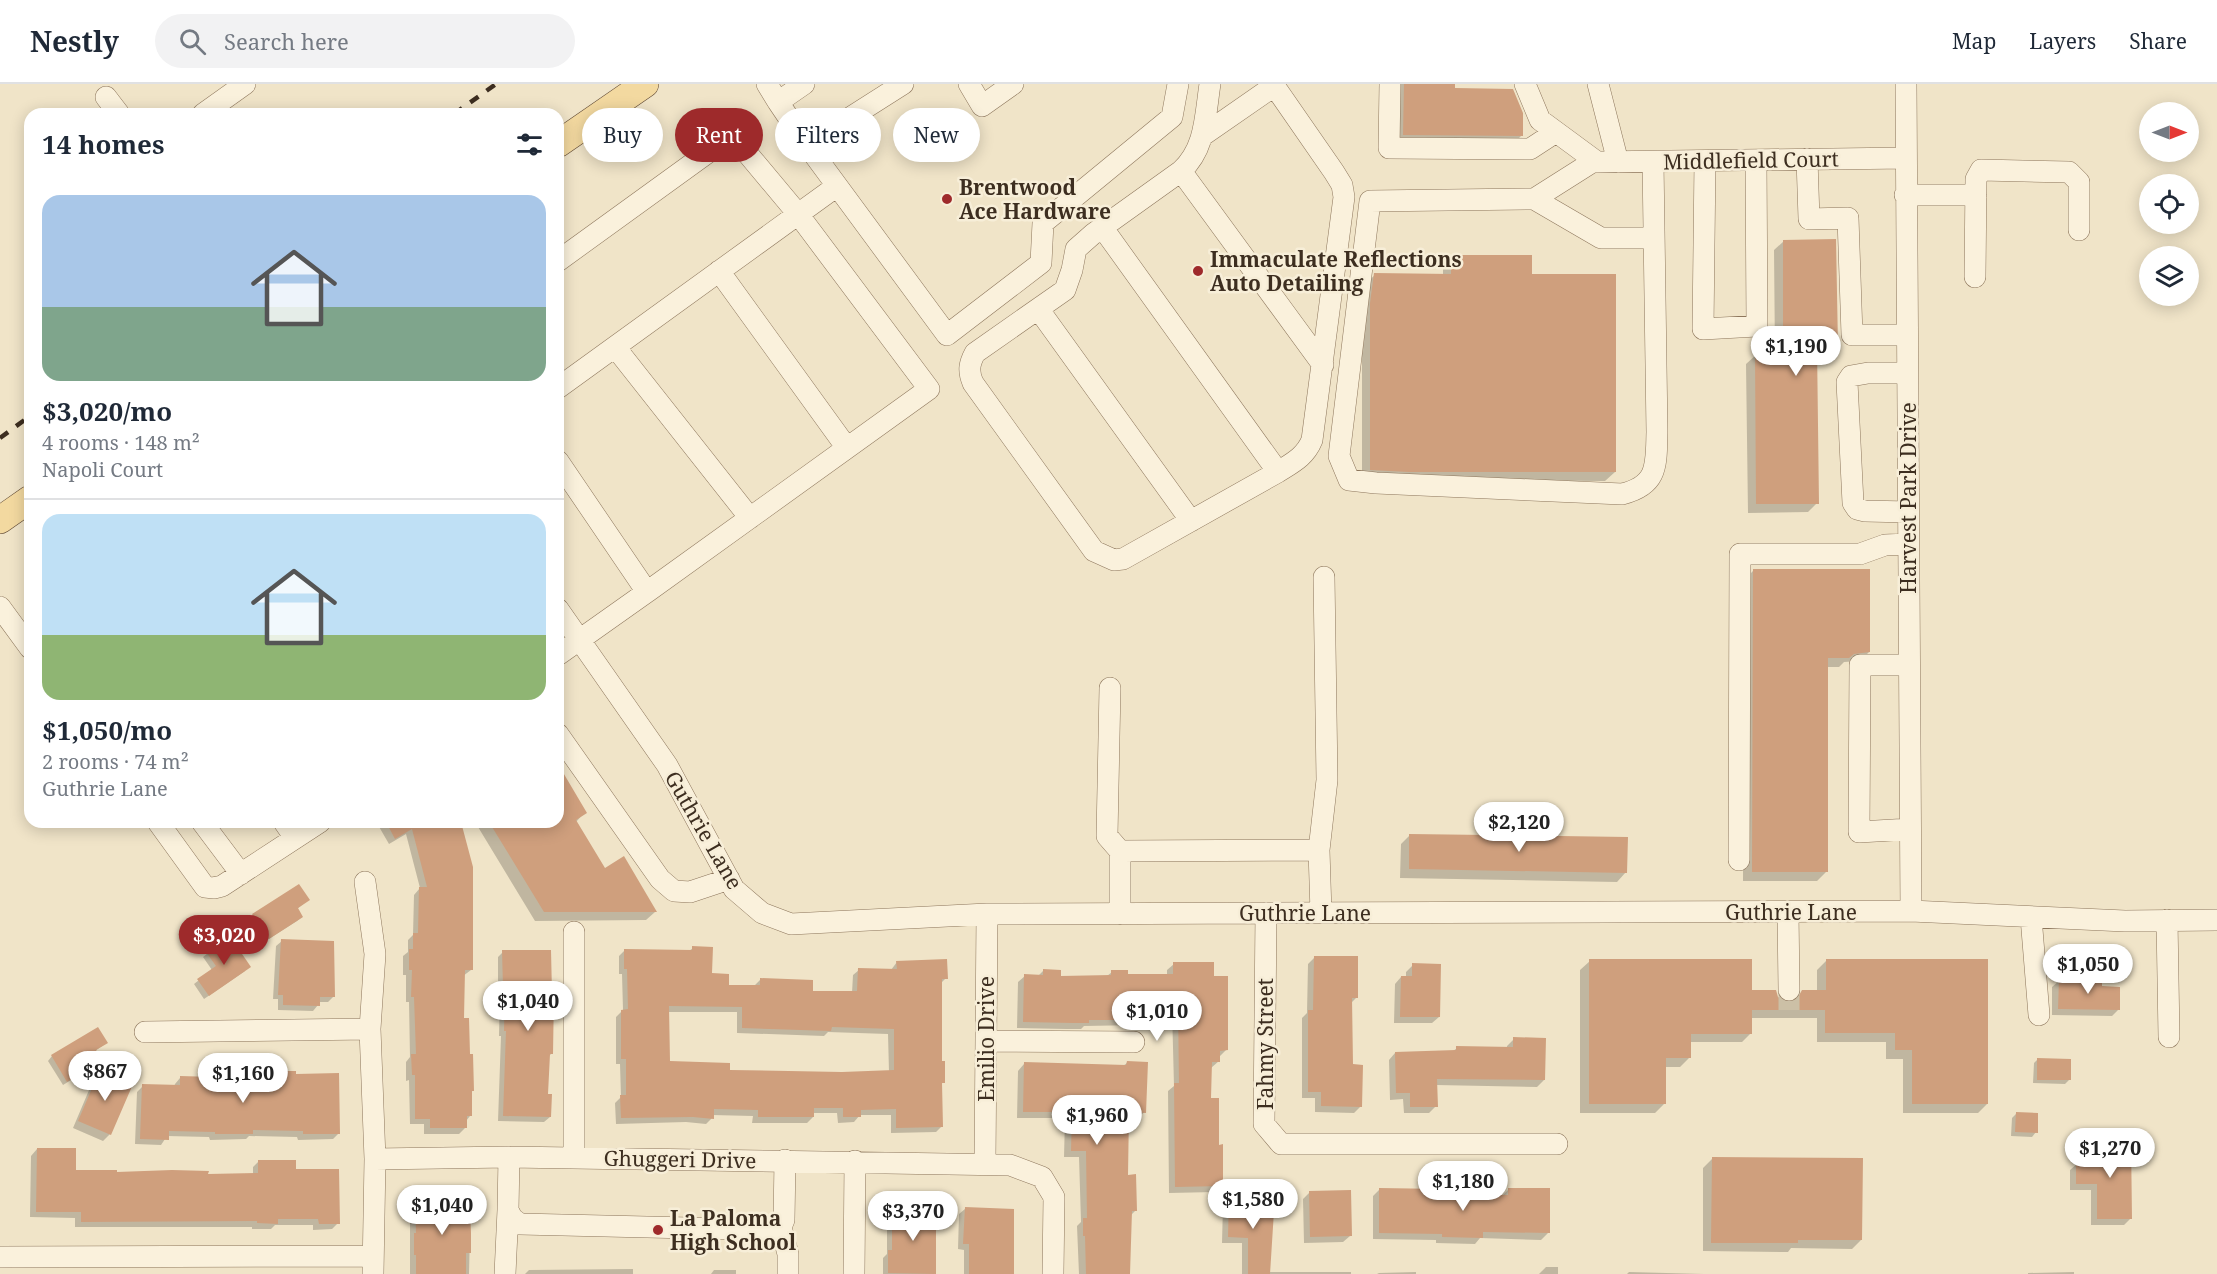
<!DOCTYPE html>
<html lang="en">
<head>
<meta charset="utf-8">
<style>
  :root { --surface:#fff; --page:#f2f2f3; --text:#1f2937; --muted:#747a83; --line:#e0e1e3; --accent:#9e2a2b }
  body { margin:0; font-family:"Noto Serif",serif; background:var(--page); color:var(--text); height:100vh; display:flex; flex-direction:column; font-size:22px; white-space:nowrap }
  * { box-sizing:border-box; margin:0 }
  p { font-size:20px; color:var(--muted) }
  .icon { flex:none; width:33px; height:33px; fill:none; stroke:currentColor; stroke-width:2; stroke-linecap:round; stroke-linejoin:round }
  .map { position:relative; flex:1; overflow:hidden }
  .side { position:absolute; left:24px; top:24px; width:540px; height:720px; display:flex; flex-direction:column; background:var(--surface); border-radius:18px; box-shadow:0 3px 15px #0003 }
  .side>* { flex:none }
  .banner { position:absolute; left:582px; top:24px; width:570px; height:54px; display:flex; gap:12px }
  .needle { width:39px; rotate:90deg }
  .controls { position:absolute; left:2139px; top:18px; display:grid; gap:12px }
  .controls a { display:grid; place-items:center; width:60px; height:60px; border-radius:50%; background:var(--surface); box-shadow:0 3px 15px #0003; font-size:30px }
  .price { position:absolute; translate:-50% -51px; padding:0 14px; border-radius:21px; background:#fff; color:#222; font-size:20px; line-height:39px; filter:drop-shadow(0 2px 3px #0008) }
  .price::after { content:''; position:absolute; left:50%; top:36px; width:18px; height:14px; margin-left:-9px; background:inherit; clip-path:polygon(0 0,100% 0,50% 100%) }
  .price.active { background:var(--accent); color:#fff }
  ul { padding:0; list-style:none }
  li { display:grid; align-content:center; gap:12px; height:318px; padding:0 18px }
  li+li { border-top:2px solid var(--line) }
  li span { display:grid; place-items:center; height:186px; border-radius:18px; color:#555 }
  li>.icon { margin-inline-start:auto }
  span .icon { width:108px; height:108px; fill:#fffc; stroke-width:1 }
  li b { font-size:26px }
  h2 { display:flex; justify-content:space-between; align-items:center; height:72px; padding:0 18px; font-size:26px }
  .pill { padding:0 21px; border-radius:27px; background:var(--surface); box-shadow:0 3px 15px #0003; font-size:21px; line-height:54px }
  .pill.active { background:var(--accent); color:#fff }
  header { display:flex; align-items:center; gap:36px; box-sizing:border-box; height:84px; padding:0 30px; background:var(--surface); border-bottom:2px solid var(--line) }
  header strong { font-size:28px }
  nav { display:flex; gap:33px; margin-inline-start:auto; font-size:21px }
  .search { width:420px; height:54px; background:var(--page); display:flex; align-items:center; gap:15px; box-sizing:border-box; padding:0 21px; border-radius:33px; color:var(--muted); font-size:22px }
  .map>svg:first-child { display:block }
</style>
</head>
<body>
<header>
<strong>Nestly</strong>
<div class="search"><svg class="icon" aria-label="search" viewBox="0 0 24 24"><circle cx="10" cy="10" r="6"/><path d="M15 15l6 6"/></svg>Search here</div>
<nav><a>Map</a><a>Layers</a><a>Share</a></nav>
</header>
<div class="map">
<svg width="2217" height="1190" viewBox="0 0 2217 1190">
  <rect width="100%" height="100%" fill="#f0e4c8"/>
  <path fill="#0003" fill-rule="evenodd" d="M1396 0H1454V6L1521 52 1512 61 1394 60Z
    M1784 157 1836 261 1827 270H1816L1817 419 1808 428 1748 429 1746 280 1756 271H1775L1774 166Z
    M1452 172 1530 191 1615 388 1605 397 1399 396 1362 394V230L1365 200 1375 191H1443V181Z
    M1753 487 1869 568 1860 577 1844 578 1839 583H1826V788L1817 797H1743L1744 496Z
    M558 683 585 728 576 738 604 786 655 828 646 836 535 837 475 738H558Z
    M380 738H447L471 886 463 892V936L473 1006 471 1009 470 1032 466 1037 465 1044 459 1050H424V1040H410L409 996 406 997V978L410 973 409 918H406V891H403V872L408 868V856L413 851 414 811 420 804 406 750 389 760 378 741Z
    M1410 751 1626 788 1617 798 1400 794 1401 760Z
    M308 816 297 825 302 833 297 837 264 858 249 835 253 831Z
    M229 853 245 887 204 915 194 900 212 886 203 873Z
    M282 857 334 912 328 918H319L318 921 313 927 278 926V915H273L276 862Z
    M693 864 711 891 727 902H754L760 896 812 908 852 909 853 891 859 886H891L897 878 946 894 940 900V979L943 998 941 1001 942 1042 936 1048 891 1049V1031H860L854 1038 838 1039 837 1029H813V1033L807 1039H752L753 1032 712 1031V1034L706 1040 686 1038 616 1040 615 1019 621 1013 620 980H616V933L623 926 622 890H619V872L625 866 689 867ZM667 928H737V949L824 952 828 948 888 950 889 988 842 989 729 987 669 979Z
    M503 868 552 969 548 973 546 1012 550 1033 544 1038 498 1037 501 952H499L500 909H498V873Z
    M1315 873 1356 914 1351 919 1352 982 1361 1022 1354 1029 1315 1028V1014H1302V934L1307 929 1308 880Z
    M1590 877 1751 908 1777 914 1788 920 1792 919 1802 908H1817V886L1826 877 1987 1020 1978 1029H1903V975H1886V958H1817V934H1751V949L1742 958H1690L1689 974 1680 983H1664V1020L1655 1029H1580V886Z
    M1174 880 1213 894 1226 966 1220 972 1219 977 1211 984 1210 1015 1222 1101 1215 1108 1169 1109 1168 1007 1174 1002 1172 925H1146L1147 935 1140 941 1084 942 1081 945H1066L1017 944 1018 898 1025 892H1038L1043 887 1059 893 1107 892 1112 888 1127 892 1167 891V886Z
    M1413 881 1439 933 1432 939H1394L1395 900 1401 893H1406V888Z
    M2059 897 2100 904 2118 926 2112 932 2052 931V903Z
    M1514 955 1544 996 1537 1003 1436 1001V1022L1429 1029H1404L1403 1015 1390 1016 1389 976 1395 969 1452 968 1457 964 1507 965V962Z
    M106 959 95 967 101 976 97 980 63 1001 48 977 52 972Z
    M2038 975 2069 996 2065 1000 2033 999 2034 979Z
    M1127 979 1144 1028 1138 1035H1127L1126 1092 1136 1126 1131 1131 1129 1190H1079L1077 1142 1081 1138 1079 1073H1064L1065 1034H1017L1018 987 1024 980 1123 982Z
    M102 985 113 1001 110 1050 103 1057 73 1044 95 992Z
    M215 989 339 1049 333 1055 298 1056 297 1053 249 1052 246 1055 210 1056 209 1053 167 1052 161 1061 135 1060 137 1008 143 1002 174 1003 175 1000 180 994H210Z
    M2016 1030 2036 1048 2032 1053 2011 1052 2012 1034Z
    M2098 1058 2131 1134 2124 1141H2091V1106H2070V1086L2077 1080H2092L2091 1065Z
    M37 1065 74 1088 116 1090H253V1083L259 1077 295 1087 338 1139 332 1145 313 1146V1141H275L271 1145H252V1143H75V1134L30 1133 31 1072Z
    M1712 1075 1861 1156 1852 1165 1791 1164 1788 1168 1703 1167V1084Z
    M1444 1103 1469 1111 1502 1112 1509 1105 1548 1149 1541 1156 1480 1154 1475 1160 1436 1159V1156L1373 1155V1112L1380 1105 1441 1106Z
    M1310 1108 1350 1152 1343 1158 1304 1159 1303 1115Z
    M1229 1114 1269 1188H1351V1190H1225H1242V1159H1222L1223 1120Z
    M416 1116 464 1128 470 1149 469 1190H410V1121Z
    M934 1125V1190H883V1174L887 1170V1132L893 1126Z
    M965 1125 1013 1190H964V1166L958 1165 959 1130Z
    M1546 1183H1558V1190H1512H1539Z
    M633 1185V1190H525L529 1186Z
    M714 1186H736V1190H711Z
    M1416 1188V1190H1377L1379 1189Z
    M1629 1188 1704 1190H1627Z
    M2074 1188V1190H2028V1189Z"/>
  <path fill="#cf9f7d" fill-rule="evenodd" d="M1404 0H1455V4L1513 5 1523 29V52L1403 51Z
    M1836 155 1838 262H1817L1819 420H1756L1755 270 1783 269V156Z
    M1451 171H1532V190H1616V388H1409L1370 386V219L1374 189 1451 190Z
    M1753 485H1870V568L1854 570 1849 574H1828V788H1752Z
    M558 680 587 729 576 736 605 784 624 772 657 828H544L489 738H558Z
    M386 738H461L473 783V886H465L464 934H469L470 970H473L474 1007H472V1032H467V1044H430V1035H415V991H412L411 970H416L414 913H411L412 886H409V865H413V849H418L419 803H427L412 745 395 755Z
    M1409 750 1628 753 1627 789 1409 785Z
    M299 800 310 816 298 824 303 833 269 855 252 830Z
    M229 851 251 883 209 912 197 895 216 882 206 868Z
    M281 855 334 857 335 913H320V922L283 921V911H278Z
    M692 862 713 863 712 889 729 890V901H760V894L813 896V907H857L858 884 897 885 896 877 947 875 948 895H942V977H945V999H942L943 1043 896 1044V1025L861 1026V1033H843V1024H814V1033H758V1026L714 1025V1035L693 1033 621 1034 620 1011H626V975H621V926L628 925 627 885H624V865L692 866ZM669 922 742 923V944L831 947 832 943 894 945V986L842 988 730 986V979L670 977Z
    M502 866H551L552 909H554L553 970H550L548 1010H552L551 1033 503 1032 506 947H504L505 904H503Z
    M1314 872H1358V914H1352L1353 980 1363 981 1362 1023 1321 1022V1008H1308V926H1313Z
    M1589 875H1752V906H1776L1778 913 1789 919 1796 917 1802 906H1826V875H1988V1020H1912V966H1895V949H1825V926H1752V950H1691V974H1666V1020H1589Z
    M1173 878H1214V892H1228V966L1220 967V978H1212L1211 1014H1219V1061L1223 1060V1102L1175 1103 1174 999H1179L1178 920H1148V936H1089V939H1073L1023 938 1024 890 1043 891V885L1061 886V892L1111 891V886H1128V890H1173Z
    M1412 879 1441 880 1440 933H1400L1401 892H1412Z
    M2059 895 2102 896V902L2120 903V926L2058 925Z
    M98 943 108 959 96 966 103 976 67 998 51 971Z
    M1513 953 1546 954 1545 996 1437 995 1438 1023H1410V1009H1396L1395 968 1456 966V962L1513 963Z
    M2037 974 2071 975V996H2037Z
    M1127 977 1148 978 1146 1029 1129 1028 1128 1091 1136 1090 1137 1127H1132L1130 1190H1086L1085 1152H1083V1134H1087L1086 1067H1071L1072 1028H1023L1024 978 1126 981Z
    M101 983 120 991 116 1000H133L111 1051 78 1037Z
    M280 987H296V990L339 989 340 1050H303V1047L253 1046V1050H215V1048L169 1047V1056L140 1055 142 1000 180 1001V992L214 993V988Z
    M2016 1028 2038 1029V1049L2015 1048Z
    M2131 1056 2132 1135H2097V1100H2076V1078H2098L2097 1057Z
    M37 1064H76V1086H117V1088L172 1086 209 1087 208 1090 258 1089V1076H296V1085H339L340 1140H319L318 1135H278V1140L257 1139V1137L81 1138V1128H36Z
    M1712 1073 1863 1074 1862 1156H1798V1159H1711Z
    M1443 1102H1470V1110L1508 1111V1104H1550V1149L1483 1148V1154L1442 1153V1150L1379 1149V1104L1443 1105Z
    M1351 1106 1352 1152 1310 1153 1309 1107Z
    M1229 1112 1264 1113V1127H1274L1270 1190H1248V1154L1228 1153Z
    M465 1113V1127H470L471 1149V1169H466V1190H416V1171H414V1149H416L415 1114Z
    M965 1123 1014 1125V1190H969V1160H963Z
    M936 1124V1190L888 1189V1166H892V1125Z"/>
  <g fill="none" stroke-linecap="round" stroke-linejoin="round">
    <path stroke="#ccc0a6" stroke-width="21" stroke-dasharray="21 10" stroke-linecap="butt" d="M1789 906V926"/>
    <g stroke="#8d765c" stroke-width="22">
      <path id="minor" d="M767 0 778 18
        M804 0 778 18 807 61 947 251 1041 179 1043 139 1172 33 1178 0
        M969 0 982 22 1013 0
        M1210 0C1205 32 1206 64 1181 87L1093 150 1076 165 1072 186 1065 206 975 269C969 280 968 287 973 299L1094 467 1114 476 1123 475 1278 388C1292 379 1305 373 1312 356L1344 113 1342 101 1334 88 1273 0
        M1390 0 1389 64 1530 65 1556 48
        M1525 0 1540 36 1597 78 1905 74
        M1598 0 1618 78
        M1906 0 1911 827
        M106 13 119 30
        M203 30 245 0
        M1202 52 1274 2
        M807 61 903 0
        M1807 75 1809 135 1848 134 1852 251H1906
        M1594 77 1534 115 1601 154H1654
        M1705 77 1703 245 1757 242 1756 76
        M1181 87 1323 281
        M1905 111H1976
        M1534 115 1370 117 1339 372 1349 396 1376 399 1622 410C1659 401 1656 380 1657 348L1653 78
        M1102 143 1278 388
        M558 177 732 51 798 130 929 305 647 508 558 377
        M719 187 847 364
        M1975 193 1976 95 1981 86 2069 88 2079 98V146
        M1039 226 1191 437
        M615 263 750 434
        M1907 289H1868L1851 292 1847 298 1853 419 1857 425 1865 427 1908 428
        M558 304 837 102
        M0 523 30 564
        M558 525 667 681 734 805 762 829 791 840 987 830 1911 827 2125 837 2217 836
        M558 571 647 508
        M1909 581H1860L1859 748 1910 745
        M1110 604 1107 752 1120 767
        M558 650 660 795 674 807 690 808 729 795
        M158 738 205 803 214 804 222 802 320 738
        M202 738 241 790
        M284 738 295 754
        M1319 766 1327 696 1324 493
        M1739 776 1740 470H1860L1885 461 1908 460
        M365 798 375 870 370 945 375 1075 373 1190
        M1788 828 1789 906
        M1266 829 1264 1040 1281 1060H1557
        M1120 830V767L1319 766 1321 829
        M2031 833 2039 931
        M2167 836 2169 953
        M574 848V1074
        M145 948 370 945
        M986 957 1134 958
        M509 1073 508 1126 512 1134 520 1140 774 1146 781 1143 784 1136 785 1076
        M375 1075 509 1073 1010 1081 1042 1093 1054 1113 1053 1190
        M985 1079 987 830
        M781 1143 788 1170V1190
        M0 1173 373 1172
        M505 1190 508 1126
        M854 1190 855 1077"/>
    </g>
    <g stroke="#5b4430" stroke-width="28">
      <path id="major" d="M558 60 645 0
        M0 436 30 415"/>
    </g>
    <use href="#minor" stroke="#faf1dc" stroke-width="21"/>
    <use href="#major" stroke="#f3d9a0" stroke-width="27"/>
    <path stroke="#3d2e20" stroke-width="4.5" stroke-dasharray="10 10" stroke-linecap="butt" d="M454 30 496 0
      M0 354 30 332"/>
  </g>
  <g fill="#9e2a2b" stroke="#f7eed8" stroke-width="2">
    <circle cx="947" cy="115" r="6"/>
    <circle cx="1198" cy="187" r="6"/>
    <circle cx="658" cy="1146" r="6"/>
  </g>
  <g text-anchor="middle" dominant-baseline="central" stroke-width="5" stroke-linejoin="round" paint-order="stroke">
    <g font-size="21" fill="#3d2e20" stroke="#f7eed8">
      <text transform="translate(1751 76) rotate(-1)">Middlefield Court</text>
      <text transform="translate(1908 414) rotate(-90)">Harvest Park Drive</text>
      <text transform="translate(704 746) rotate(60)">Guthrie Lane</text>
      <text x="1791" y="828">Guthrie Lane</text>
      <text x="1305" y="829">Guthrie Lane</text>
      <text transform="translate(986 955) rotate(-90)">Emilio Drive</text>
      <text transform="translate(1265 960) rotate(-90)">Fahmy Street</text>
      <text transform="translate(680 1075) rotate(1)">Ghuggeri Drive</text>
    </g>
    <g font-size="21" font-weight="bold" fill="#3d2e20" stroke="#f7eed8" text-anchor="start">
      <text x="959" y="103">Brentwood<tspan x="959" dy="24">Ace Hardware</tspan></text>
      <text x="1210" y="175">Immaculate Reflections<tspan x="1210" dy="24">Auto Detailing</tspan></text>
      <text x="670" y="1134">La Paloma<tspan x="670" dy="24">High School</tspan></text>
    </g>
  </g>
</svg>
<div class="controls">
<a><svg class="needle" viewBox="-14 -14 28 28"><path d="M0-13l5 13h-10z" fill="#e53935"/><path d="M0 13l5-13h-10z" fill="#747a83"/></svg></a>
<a><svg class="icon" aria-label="locate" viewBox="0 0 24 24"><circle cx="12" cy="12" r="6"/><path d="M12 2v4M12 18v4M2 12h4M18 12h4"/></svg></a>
<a><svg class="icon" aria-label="layers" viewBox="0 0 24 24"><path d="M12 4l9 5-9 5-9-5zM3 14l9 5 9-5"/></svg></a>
</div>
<b class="price" style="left:1796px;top:293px">$1,190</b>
<b class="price" style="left:1519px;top:769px">$2,120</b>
<b class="price active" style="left:224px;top:882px">$3,020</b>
<b class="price" style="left:2088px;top:911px">$1,050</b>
<b class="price" style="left:528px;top:948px">$1,040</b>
<b class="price" style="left:1157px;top:958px">$1,010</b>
<b class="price" style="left:105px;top:1018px">$867</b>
<b class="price" style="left:243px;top:1020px">$1,160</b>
<b class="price" style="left:1097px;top:1062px">$1,960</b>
<b class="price" style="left:2110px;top:1095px">$1,270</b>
<b class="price" style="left:1463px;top:1128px">$1,180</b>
<b class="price" style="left:1253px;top:1146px">$1,580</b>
<b class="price" style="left:442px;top:1152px">$1,040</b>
<b class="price" style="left:913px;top:1158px">$3,370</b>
<div class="banner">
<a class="pill">Buy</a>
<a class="pill active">Rent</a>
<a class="pill">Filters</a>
<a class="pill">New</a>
</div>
<section class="side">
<h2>14 homes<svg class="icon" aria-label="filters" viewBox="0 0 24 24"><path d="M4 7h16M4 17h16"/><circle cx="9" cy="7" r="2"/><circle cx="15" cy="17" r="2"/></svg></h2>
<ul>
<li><span style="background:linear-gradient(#a9c7e8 60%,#7fa58c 0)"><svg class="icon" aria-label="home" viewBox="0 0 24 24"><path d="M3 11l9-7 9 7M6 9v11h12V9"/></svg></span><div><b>$3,020/mo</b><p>4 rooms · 148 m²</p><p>Napoli Court</p></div></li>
<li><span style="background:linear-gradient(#bfe0f5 65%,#8fb573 0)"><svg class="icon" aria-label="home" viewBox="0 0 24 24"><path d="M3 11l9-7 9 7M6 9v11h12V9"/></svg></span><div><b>$1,050/mo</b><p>2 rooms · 74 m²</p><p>Guthrie Lane</p></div></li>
</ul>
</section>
</div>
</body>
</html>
